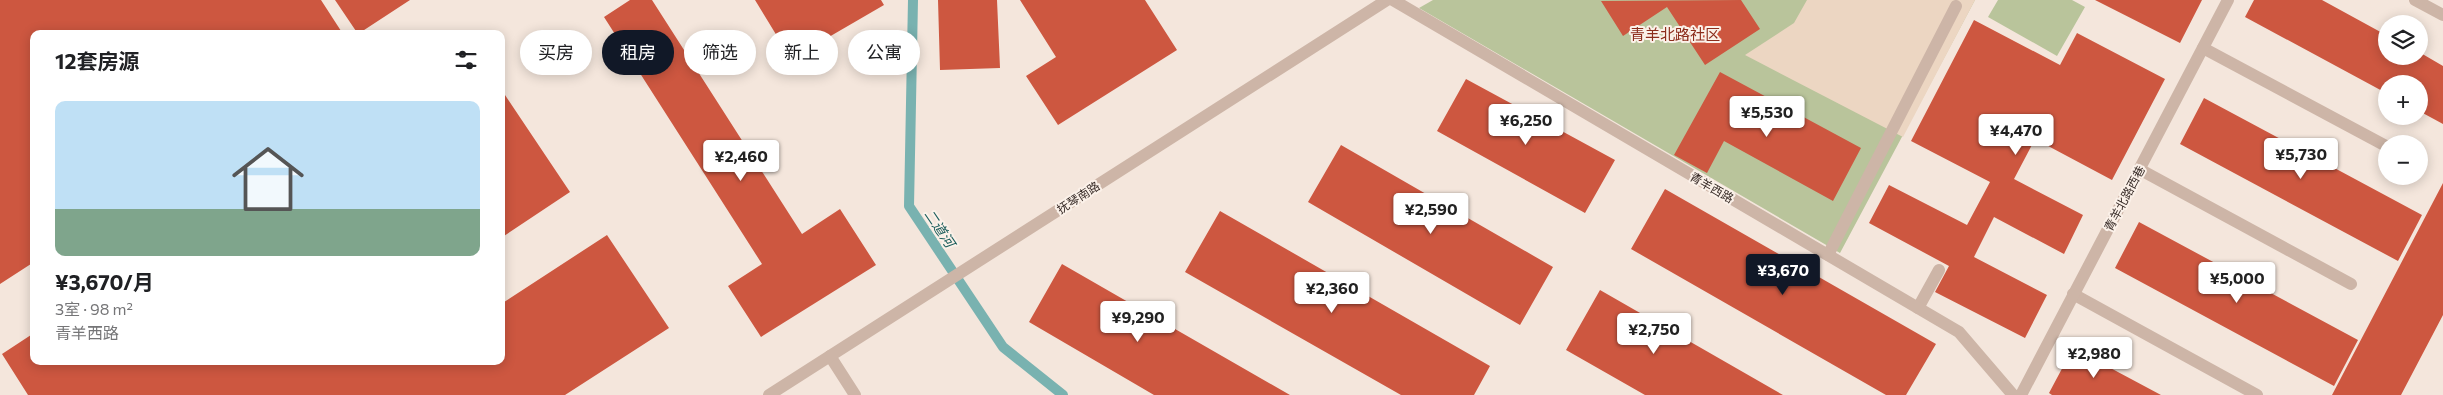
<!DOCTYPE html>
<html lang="zh">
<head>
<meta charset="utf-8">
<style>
  :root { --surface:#fff; --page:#f6f6f6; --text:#202124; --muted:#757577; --line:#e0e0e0; --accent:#111827 }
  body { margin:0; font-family:Commissioner,"Noto Sans SC",sans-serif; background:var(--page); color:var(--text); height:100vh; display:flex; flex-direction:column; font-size:19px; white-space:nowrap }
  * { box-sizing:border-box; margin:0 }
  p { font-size:16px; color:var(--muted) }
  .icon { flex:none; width:28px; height:28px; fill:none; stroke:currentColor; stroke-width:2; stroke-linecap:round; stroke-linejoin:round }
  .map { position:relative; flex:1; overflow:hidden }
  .details { position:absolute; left:30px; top:30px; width:475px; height:335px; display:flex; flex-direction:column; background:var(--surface); border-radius:10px; box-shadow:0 2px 12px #0003 }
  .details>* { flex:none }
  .top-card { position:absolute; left:520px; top:30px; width:475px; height:45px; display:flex; gap:10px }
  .controls { position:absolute; left:2378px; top:15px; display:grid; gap:10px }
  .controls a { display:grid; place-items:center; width:50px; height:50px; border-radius:50%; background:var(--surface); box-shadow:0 2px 12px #0003; font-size:25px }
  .price { position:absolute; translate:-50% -42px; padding:0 11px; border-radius:5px; background:#fff; color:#222; font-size:16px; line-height:32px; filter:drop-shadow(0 1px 2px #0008) }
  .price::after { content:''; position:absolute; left:50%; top:30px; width:15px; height:11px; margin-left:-8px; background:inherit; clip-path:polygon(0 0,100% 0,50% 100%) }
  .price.active { background:var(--accent); color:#fff }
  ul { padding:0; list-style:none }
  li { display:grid; align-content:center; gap:10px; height:265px; padding:0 25px }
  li+li { border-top:1px solid var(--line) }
  li span { display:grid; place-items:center; height:155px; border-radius:10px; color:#555 }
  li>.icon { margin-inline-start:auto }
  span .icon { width:90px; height:90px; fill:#fffc; stroke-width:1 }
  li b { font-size:21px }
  h2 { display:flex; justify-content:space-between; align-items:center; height:60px; padding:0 25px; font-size:21px }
  .pill { padding:0 18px; border-radius:22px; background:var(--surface); box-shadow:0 2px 12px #0003; font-size:18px; line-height:45px }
  .pill.active { background:var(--accent); color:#fff }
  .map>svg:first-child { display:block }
</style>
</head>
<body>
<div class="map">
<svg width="2443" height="395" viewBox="0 0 2443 395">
  <rect width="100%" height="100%" fill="#f4e6dc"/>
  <path fill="#b9c49b" d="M1433 0H1975L1840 253 1419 8Z
    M1998 0H2072L2085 7 2057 56 1988 17Z"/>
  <path fill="#ecd6c2" d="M1807 0H1975L1903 137 1745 55 1794 23Z"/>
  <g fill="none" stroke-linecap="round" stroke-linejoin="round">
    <path stroke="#79b2b0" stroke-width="10" d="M913 0 909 206 1003 347 1063 395"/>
  </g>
  <path fill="#cd5740" d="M0 0H321L343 34H34V262L0 284Z
    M335 0H410L358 34Z
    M630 0H652L802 234 840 209 876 265 761 337 728 286 762 264 604 17Z
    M755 0H881L884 5 791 59Z
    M938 0H997L1000 68 940 70Z
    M1020 0H1145L1177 50 1058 125 1026 76 1056 57Z
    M1741 0 1760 29 1705 65 1667 7 1623 36 1601 1Z
    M2095 0H2202L2180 43Z
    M2254 0H2322L2386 35V56H2419V52L2443 66V124L2419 111V84H2386V93L2245 17Z
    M1974 20 2060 65 2077 33 2165 79 2112 180 2035 139 2014 179 2083 215 2064 254 1994 217 1974 257 2047 295 2025 338 1935 292 1949 266 1869 223 1889 185 1967 225 1990 182 1911 141Z
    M1720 72 1861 148 1833 201 1724 141 1707 173 1674 155Z
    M1466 79 1615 160 1585 213 1437 131Z
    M501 89 570 192 501 238Z
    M2204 98 2422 215 2398 261 2180 144Z
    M1341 145 1553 267 1520 325 1308 202Z
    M2443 183V315L2401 395H2332Z
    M1665 189 1936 344 1906 395H1886L1631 249Z
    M1220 211 1490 366 1474 395H1401L1185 272Z
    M2139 222 2358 340 2334 386 2115 268Z
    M607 235 669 328 565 395H28L2 354 34 333V361H501V304Z
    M1062 264 1290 395H1154L1029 322Z
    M1600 290 1783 395H1645L1566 350Z
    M2073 348 2161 395H2052L2049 393Z"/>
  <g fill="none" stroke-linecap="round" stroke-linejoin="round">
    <path stroke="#cdb5a7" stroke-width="12" d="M2415 0 2443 15
      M2203 48 2386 146
      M2139 169 2351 284
      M1828 255 1956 6
      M2073 294 2257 395
      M1918 308 1939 270"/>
    <path stroke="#cdb5a7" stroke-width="12" d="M1393 0 1959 332 2013 395
      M830 356 855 395
      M2021 395 2228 0"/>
    <path stroke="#cdb5a7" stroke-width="12" d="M769 395 1387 0"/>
  </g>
  <g text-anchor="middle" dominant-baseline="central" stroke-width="4" stroke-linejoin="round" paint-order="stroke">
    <g font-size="12" fill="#382c28" stroke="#fbf1e9">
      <text transform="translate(1712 187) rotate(30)">青羊西路</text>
      <text transform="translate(1078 197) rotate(-33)">抚琴南路</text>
      <text transform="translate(2124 198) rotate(-62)">青羊北路西巷</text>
    </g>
    <g font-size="14" font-style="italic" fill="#1b5d5b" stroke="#fbf1e9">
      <text transform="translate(940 228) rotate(56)">二道河</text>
    </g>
    <g font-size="15" fill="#8c2d1c" stroke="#fbf1e9">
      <text x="1675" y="34">青羊北路社区</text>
    </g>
  </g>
</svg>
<div class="controls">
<a><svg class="icon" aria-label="layers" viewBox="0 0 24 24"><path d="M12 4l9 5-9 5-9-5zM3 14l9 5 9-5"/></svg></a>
<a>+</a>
<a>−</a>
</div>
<b class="price" style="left:1767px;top:138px">¥5,530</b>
<b class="price" style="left:1526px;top:146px">¥6,250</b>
<b class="price" style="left:2016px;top:156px">¥4,470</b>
<b class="price" style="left:2301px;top:180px">¥5,730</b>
<b class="price" style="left:741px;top:182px">¥2,460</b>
<b class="price" style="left:1431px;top:235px">¥2,590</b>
<b class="price active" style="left:1783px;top:296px">¥3,670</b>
<b class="price" style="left:2237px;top:304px">¥5,000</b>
<b class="price" style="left:1332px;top:314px">¥2,360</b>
<b class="price" style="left:1138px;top:343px">¥9,290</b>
<b class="price" style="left:1654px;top:355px">¥2,750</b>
<b class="price" style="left:2094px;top:379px">¥2,980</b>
<div class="top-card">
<a class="pill">买房</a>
<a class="pill active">租房</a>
<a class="pill">筛选</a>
<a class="pill">新上</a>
<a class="pill">公寓</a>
</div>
<section class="details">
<h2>12套房源<svg class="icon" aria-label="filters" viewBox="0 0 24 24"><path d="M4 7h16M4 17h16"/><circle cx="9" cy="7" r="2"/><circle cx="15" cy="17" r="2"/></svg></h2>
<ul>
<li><span style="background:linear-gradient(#bfe0f5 70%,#7fa58c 0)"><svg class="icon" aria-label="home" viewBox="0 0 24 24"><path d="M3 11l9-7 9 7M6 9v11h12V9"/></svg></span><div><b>¥3,670/月</b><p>3室 · 98 m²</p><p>青羊西路</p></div></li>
</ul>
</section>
</div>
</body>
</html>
